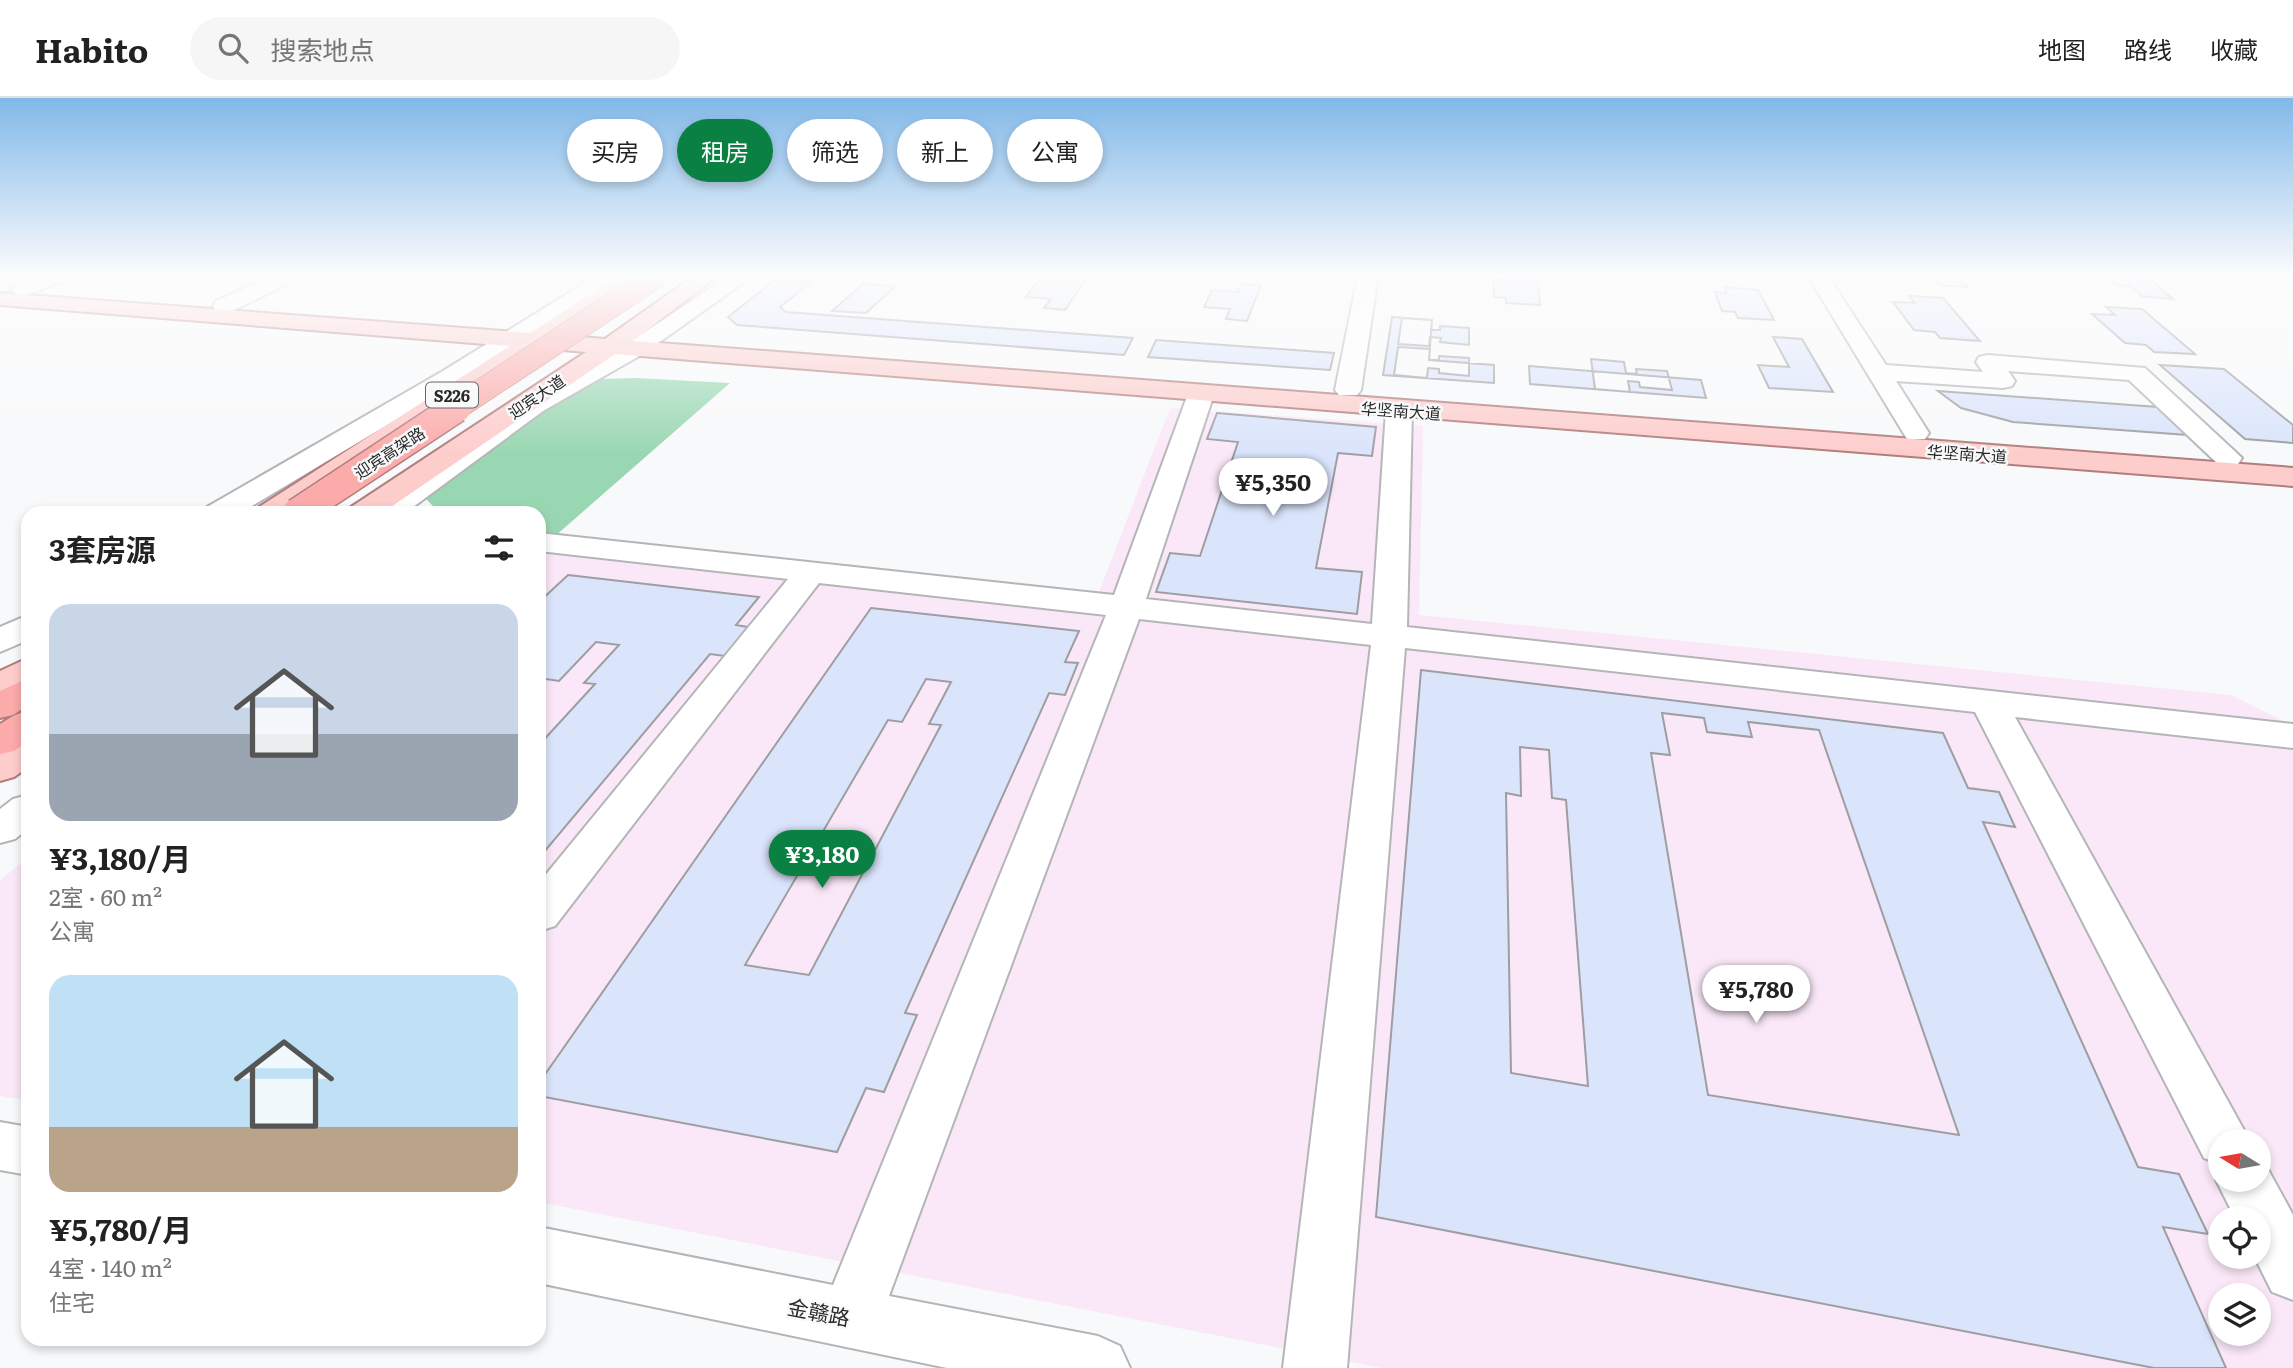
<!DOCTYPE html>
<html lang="zh">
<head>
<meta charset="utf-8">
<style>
  :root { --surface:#fff; --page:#f6f6f6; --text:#222; --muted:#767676; --line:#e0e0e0; --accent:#0b8043 }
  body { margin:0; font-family:Literata,"Noto Sans SC",serif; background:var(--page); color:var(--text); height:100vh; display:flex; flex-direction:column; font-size:26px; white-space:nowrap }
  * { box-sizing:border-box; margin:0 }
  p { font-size:23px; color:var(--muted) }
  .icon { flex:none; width:38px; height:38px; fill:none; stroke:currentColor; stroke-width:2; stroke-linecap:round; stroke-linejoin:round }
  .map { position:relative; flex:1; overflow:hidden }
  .panel { position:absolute; left:21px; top:408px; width:525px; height:840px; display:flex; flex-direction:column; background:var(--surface); border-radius:21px; box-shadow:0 4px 10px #0003 }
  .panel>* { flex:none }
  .top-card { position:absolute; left:567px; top:21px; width:665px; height:63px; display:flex; gap:14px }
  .needle { width:46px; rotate:281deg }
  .tools { position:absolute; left:2208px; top:1031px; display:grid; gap:14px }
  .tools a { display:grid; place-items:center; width:63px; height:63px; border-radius:50%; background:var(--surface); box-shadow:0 4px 10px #0003; font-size:35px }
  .price { position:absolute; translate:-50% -60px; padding:0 16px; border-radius:24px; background:#fff; color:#222; font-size:23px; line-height:46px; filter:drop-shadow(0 2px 4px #0008) }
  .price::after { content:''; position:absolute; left:50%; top:42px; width:21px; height:16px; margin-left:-10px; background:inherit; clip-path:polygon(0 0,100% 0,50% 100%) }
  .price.selected { background:var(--accent); color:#fff }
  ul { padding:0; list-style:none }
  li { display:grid; align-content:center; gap:14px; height:371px; padding:0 28px }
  li span { display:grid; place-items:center; height:217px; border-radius:21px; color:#555 }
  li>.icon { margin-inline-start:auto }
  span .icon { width:126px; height:126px; fill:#fffc; stroke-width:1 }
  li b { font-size:30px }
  h2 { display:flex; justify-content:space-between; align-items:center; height:84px; padding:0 28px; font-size:30px }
  .chip { padding:0 24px; border-radius:32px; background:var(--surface); box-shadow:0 4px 10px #0003; font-size:24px; line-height:63px }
  .chip.selected { background:var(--accent); color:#fff }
  header { display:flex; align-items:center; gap:42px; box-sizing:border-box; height:98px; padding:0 35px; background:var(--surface); border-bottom:2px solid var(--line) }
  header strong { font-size:33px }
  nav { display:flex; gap:38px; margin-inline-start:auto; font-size:24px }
  .search { width:490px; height:63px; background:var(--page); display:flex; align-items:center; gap:18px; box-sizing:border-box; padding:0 24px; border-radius:38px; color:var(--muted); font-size:26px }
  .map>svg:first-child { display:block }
</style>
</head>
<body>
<header>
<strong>Habito</strong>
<div class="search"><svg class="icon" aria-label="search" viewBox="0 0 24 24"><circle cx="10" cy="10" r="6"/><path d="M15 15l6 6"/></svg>搜索地点</div>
<nav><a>地图</a><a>路线</a><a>收藏</a></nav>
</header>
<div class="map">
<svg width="2293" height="1270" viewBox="0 0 2293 1270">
  <rect width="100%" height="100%" fill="#f8f9fa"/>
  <path fill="#fae8f9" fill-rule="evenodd" d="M1170 310 1423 328 1419 517 2231 597 2293 628V1270H1382L539 1104V437L1099 494ZM2221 1043H2259V1082H2221ZM2221 1120H2259V1158H2221ZM2221 1197H2259V1236H2221Z
    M28 760V1003L0 998V782Z"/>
  <path fill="#99d7b2" d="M635 280 730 285 554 439 539 437V415H440L426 401 572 293 601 281Z"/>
  <path fill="#dae4fb" stroke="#9e9ea0" stroke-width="2" fill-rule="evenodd" d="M1069 178H1088L1065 212 1044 210 1051 201 1026 199 1039 182 1064 184Z
    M1505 178H1537L1540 207 1506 205V200L1494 199V181H1505Z
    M1931 178H1957L1967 189 1939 187Z
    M2118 178H2146L2173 201 2142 198 2130 188 2116 187 2108 180 2122 181Z
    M775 182 811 184 780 209 786 214 1133 240 1124 257 737 227 728 219Z
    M863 186 896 188 866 215 832 213Z
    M1241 186 1261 187 1247 223 1226 221 1230 211 1204 209 1212 192 1238 194Z
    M1724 189 1758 192 1774 222 1738 220 1735 214 1722 213 1715 194 1727 195Z
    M1909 198 1943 200 1980 243 1940 240 1935 234 1914 232 1893 204 1915 205Z
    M2106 209 2142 211 2195 256 2154 254 2146 247 2125 245 2092 216 2115 217Z
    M1392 219 1432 222 1429 262 1494 267V285L1383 277Z
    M1402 220 1432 222 1431 232H1440V228L1469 230V247L1440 244 1441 240 1430 239 1429 248 1398 246Z
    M1773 239 1802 241 1833 294 1769 290 1758 267 1789 269Z
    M1156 242 1334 255 1330 272 1148 259Z
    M1398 249 1430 251 1429 262H1439V258L1469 260V278L1439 275V271L1428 270 1427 280 1394 277Z
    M1591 261 1624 264 1626 275 1637 276 1636 271 1667 273 1672 292 1640 289 1639 284 1628 283 1630 294 1595 291Z
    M2160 267 2224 271 2293 327V345L2245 341Z
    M1529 268 1701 282 1706 300 1530 286Z
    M1938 293 2158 309 2188 337 2013 324 1961 310Z
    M1217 315 1376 329 1372 358 1338 355 1316 470 1362 474 1357 516 1156 494 1170 455 1200 458 1238 344 1207 341Z
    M568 477 759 499 736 527 748 529 725 558 710 556 539 760V647L595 586 584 585 619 547 596 544 559 583 546 581 539 589V504Z
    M871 510 1079 533 1065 564 1078 565 1065 597 1049 595 905 915 917 917 884 994 866 990 837 1054 539 998V985ZM926 581 951 584 929 626 941 627 809 877 745 867 888 622 902 624Z
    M1421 572 1943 635 1968 690 1999 694 2015 729 1983 724 2138 1069 2179 1076 2208 1136 2163 1129 2226 1270H2154L1376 1119ZM1662 615 1704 620 1707 634 1752 639 1748 624 1819 632 1959 1037 1708 997 1651 655 1670 657ZM1520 649 1549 652 1552 700 1566 702 1588 988 1511 975 1506 695 1521 698Z"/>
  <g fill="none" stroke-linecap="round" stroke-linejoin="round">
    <g stroke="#b4b5b7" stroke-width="4">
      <path id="minor" d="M41 178H69L66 182 22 199 11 193 14 188Z
        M272 178H299L296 182 232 213H216L213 208 216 203Z
        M596 178H620L461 283 240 415H203L207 409 443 273Z
        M729 178H753L641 257 543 313 405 415H370L374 409 525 303 625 247Z
        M1358 178H1378L1361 292 1357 297H1339L1335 292Z
        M1808 178H1828L1886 267 1983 274 1976 264 1979 259 1988 257 2145 270 2242 360 2238 366H2218L2129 282 2008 273 2015 283 2012 288 2003 290 1896 283 1929 335 1925 341H1907Z
        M1201 288 1210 291 1214 296 1146 501 1372 526 1386 312 1390 306H1408L1412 312 1407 529 2293 626V650L2015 619 2250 1043H2221V1066L2204 1060 1975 614 1405 550 1347 1270H1283L1371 547 1139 521 889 1198 1098 1238 1120 1248 1130 1270H947L539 1185V1129L833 1187 1106 517 819 485 555 828 539 833V785L788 481 539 453V435L1114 497 1188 296 1192 291Z
        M28 517V542L0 554V529Z
        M28 697V731L15 741 0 745V711L13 701Z
        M0 1024 28 1029V1077L0 1072Z
        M2259 1063 2264 1064 2293 1117V1202L2272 1194 2254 1158H2259V1120H2235L2216 1082 2221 1072V1082H2259Z"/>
    </g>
    <g stroke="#b17e7d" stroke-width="4">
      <path id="major" d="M619 178H643L558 237 605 241 694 178H717L633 243 2293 370V388L615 256 382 415H347L351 409 586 254 539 250 291 415H255L259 409 510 248 0 207V195L530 235Z
        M28 560V587L13 597 0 600V573Z
        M28 638V669L14 679 0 683V651L14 641Z"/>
    </g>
    <g stroke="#b17e7d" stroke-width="4">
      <path id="highway" d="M28 580V607L13 617 0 620V593Z
        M28 613V643L14 653 0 656V626L15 617Z"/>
    </g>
    <use href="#minor" fill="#fff" fill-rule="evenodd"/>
    <use href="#major" fill="#fdcdcc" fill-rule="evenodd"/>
    <use href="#highway" fill="#fbacaa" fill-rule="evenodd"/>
    <g stroke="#b17e7d" stroke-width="25" stroke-linecap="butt">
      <path id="highway-bridge-far1" d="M453 312 656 178"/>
    </g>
    <g stroke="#b17e7d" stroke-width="32" stroke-linecap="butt">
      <path id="highway-bridge" d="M297 415 456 310"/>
    </g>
    <use href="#highway-bridge-far1" stroke="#fbacaa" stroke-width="24"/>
    <use href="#highway-bridge" stroke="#fbacaa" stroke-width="29"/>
  </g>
  <linearGradient id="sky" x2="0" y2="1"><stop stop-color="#81b8e8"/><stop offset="0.5" stop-color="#fcfcfd"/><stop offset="1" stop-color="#fcfcfd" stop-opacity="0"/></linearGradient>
  <rect width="2293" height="356" fill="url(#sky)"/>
  <g text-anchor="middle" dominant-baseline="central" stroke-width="5" stroke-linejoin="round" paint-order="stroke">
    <rect fill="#f8f9fa" stroke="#666768" stroke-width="2" x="426" y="284.5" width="52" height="25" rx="5"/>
    <g font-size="16" font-weight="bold" fill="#282829">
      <text x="452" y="297">S226</text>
    </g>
    <g font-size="16" fill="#282829" stroke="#f8f9fa">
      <text transform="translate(536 298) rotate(-34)">迎宾大道</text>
      <text transform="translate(1401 312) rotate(4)">华坚南大道</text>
      <text transform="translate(389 354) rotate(-33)">迎宾高架路</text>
      <text transform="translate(1967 355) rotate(4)">华坚南大道</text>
    </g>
    <g font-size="21" fill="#282829" stroke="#f8f9fa">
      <text transform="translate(819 1213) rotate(11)">金赣路</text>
    </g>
  </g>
</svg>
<div class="tools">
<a><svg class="needle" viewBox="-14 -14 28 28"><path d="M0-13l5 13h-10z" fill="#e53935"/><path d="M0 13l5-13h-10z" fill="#767676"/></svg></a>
<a><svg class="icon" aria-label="locate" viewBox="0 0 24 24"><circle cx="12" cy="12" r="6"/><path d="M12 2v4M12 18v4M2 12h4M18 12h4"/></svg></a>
<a><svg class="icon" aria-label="layers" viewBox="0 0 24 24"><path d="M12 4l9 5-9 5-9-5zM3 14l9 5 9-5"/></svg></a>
</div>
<b class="price" style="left:1273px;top:420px">¥5,350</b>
<b class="price selected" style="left:822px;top:792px">¥3,180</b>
<b class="price" style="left:1756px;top:927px">¥5,780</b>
<div class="top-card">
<a class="chip">买房</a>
<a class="chip selected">租房</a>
<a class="chip">筛选</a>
<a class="chip">新上</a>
<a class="chip">公寓</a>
</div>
<section class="panel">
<h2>3套房源<svg class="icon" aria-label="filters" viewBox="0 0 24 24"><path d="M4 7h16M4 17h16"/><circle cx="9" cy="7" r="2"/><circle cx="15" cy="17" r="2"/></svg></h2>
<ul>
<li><span style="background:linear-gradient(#c9d6e8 60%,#9aa5b1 0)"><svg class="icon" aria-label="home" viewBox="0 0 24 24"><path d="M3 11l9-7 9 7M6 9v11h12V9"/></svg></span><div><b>¥3,180/月</b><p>2室 · 60 m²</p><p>公寓</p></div></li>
<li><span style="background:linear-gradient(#bfe0f5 70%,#b9a48a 0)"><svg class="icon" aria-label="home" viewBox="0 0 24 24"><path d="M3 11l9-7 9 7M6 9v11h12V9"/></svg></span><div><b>¥5,780/月</b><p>4室 · 140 m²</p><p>住宅</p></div></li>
</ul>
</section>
</div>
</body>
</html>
